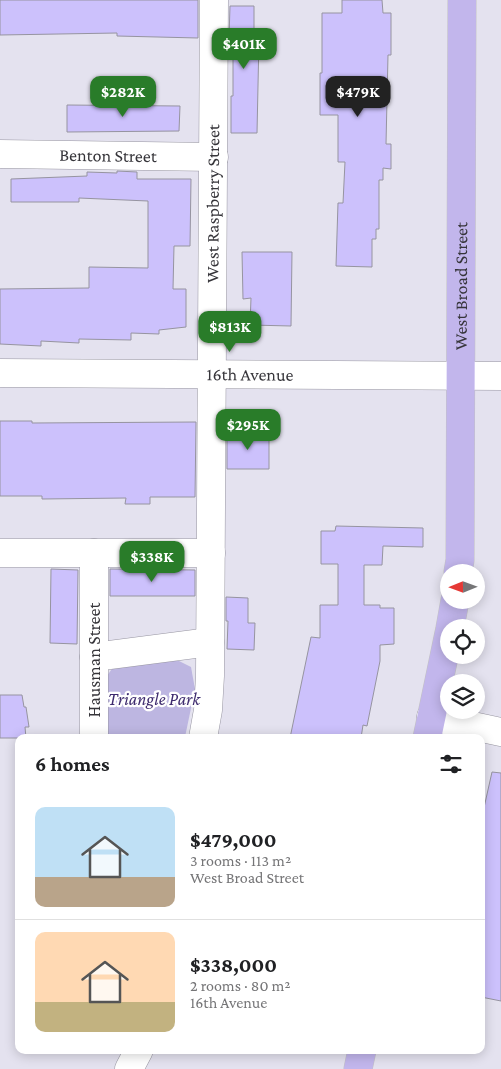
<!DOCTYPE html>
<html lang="en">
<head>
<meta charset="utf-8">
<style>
  :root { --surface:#fff; --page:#f2f2f2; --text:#202124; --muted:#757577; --line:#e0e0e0; --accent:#297c29 }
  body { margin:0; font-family:"Crimson Pro",serif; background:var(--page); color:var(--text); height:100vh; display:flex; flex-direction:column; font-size:19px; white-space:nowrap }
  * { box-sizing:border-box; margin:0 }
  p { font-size:16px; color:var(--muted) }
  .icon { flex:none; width:28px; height:28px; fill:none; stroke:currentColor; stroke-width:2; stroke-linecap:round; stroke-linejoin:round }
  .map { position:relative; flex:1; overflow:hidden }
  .drawer { position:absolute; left:15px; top:734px; width:470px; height:320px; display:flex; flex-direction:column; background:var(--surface); border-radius:10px; box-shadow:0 2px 12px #0003 }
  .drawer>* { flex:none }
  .needle { width:32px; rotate:269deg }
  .fabs { position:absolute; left:440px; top:564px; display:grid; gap:10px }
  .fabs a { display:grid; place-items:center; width:45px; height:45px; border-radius:50%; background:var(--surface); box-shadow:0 2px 12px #0003; font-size:25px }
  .price { position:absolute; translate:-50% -42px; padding:0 11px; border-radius:10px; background:var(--accent); color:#fff; font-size:16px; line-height:32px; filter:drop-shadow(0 1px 2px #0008) }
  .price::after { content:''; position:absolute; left:50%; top:30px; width:15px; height:11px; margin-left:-8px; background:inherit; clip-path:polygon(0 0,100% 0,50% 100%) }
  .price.active { background:#222; color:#fff }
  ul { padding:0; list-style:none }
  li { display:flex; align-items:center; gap:15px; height:125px; padding:0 20px }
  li+li { border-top:1px solid var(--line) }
  li span { display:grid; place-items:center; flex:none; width:140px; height:100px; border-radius:10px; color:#555 }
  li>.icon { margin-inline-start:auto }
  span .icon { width:60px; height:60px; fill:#fffc; stroke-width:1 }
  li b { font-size:21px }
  h2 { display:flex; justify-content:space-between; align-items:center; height:60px; padding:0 20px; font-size:21px }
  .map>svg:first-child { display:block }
</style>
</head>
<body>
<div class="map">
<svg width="501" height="1069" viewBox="0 0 501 1069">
  <rect width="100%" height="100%" fill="#e4e2ef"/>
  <path fill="#bdb6e1" d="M173 658 191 667 195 689 185 737 104 738V680L114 666Z"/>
  <path fill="#ccc1fc" stroke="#9694a0" d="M0 0H198V38L117 36V33L0 35Z
    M342 0H382L383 13H391V55H388L386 144H391V169L383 168V180H379V229H376V239H372V267L336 266 338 203H343L345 162H338V115H320V73H322V13H342Z
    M230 6H254V38H259L257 133H231V96H233V38H229Z
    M67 105 180 106 179 131 67 132Z
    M117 171 137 172V179H191L190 246H174L173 289H186V327L159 330V334L131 333V340L79 339V343L41 341V346L0 344V289L89 288V267L148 268V201L79 198V202H11V179L87 176V172L117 173Z
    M242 252H292L291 326 250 325 251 298 243 299Z
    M0 421H32V423L196 422 195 497H150V504H125L126 498 42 499V496H0Z
    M227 433 269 434V469H227Z
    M336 526 423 528V547L383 546 382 565H364V605H380V608H394V644L380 645V661L367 726 363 725 361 738H290L311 637 320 638V605H338V564H321V531H335Z
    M51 569 78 570 77 644 50 643Z
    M110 569 195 570V596H110Z
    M226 597 248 598V623H255L254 650 227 649 228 621H226Z
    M0 695H22L24 707H26L29 727H25L26 738H0Z
    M492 772 501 773V1001L481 997V821Z"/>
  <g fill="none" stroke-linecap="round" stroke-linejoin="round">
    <g stroke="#9795a1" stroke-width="29">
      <g id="minor">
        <path id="s1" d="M0 154 214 157"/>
        <path id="s2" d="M0 373 501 376"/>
        <path d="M0 553H211"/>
        <path d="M94 657 210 642"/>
        <path d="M431 717 501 732"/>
        <path d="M94 738V553"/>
        <path id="s3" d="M203 738 208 710 210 676 214 0"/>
        <path d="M129 1069 139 1050"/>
      </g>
    </g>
    <g stroke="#c3c2c4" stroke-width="29">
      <g id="major">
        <path id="s4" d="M458 572 460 560 462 0"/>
        <path d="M450 628 455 600"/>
        <path d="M427 738 449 633"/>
        <path d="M358 1069 362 1050"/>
      </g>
    </g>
    <use href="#minor" stroke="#fff" stroke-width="28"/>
    <use href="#major" stroke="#c2b6ec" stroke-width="28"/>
  </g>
  <g text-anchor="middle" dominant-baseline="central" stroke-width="4.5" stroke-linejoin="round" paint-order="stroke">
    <g font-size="18" fill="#36353a" stroke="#fff">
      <text stroke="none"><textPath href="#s1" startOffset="108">Benton Street</textPath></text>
      <text stroke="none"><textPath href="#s3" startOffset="535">West Raspberry Street</textPath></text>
      <text stroke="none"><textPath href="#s4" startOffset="286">West Broad Street</textPath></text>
      <text stroke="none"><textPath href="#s2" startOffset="250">16th Avenue</textPath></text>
      <text transform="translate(94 660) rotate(-90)">Hausman Street</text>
    </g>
    <g font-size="18" font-style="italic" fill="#3e2b6e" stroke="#fff">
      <text x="154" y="699">Triangle Park</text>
    </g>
  </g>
</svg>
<div class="fabs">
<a><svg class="needle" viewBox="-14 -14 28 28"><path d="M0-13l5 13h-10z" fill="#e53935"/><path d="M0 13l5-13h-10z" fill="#757577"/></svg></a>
<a><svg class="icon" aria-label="locate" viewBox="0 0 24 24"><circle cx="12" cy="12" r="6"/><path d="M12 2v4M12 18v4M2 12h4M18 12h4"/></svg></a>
<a><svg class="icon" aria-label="layers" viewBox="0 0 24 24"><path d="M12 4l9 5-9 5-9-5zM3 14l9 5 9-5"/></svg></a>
</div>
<b class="price" style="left:244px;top:70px">$401K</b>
<b class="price" style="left:123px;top:118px">$282K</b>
<b class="price active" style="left:358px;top:118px">$479K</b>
<b class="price" style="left:230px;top:353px">$813K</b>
<b class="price" style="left:248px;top:451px">$295K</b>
<b class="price" style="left:152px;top:583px">$338K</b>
<section class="drawer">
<h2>6 homes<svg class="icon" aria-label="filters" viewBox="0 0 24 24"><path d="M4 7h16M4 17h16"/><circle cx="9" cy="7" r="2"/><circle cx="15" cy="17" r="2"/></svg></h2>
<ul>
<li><span style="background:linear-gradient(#bfe0f5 70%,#b9a48a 0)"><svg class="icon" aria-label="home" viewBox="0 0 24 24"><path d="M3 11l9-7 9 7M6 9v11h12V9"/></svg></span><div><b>$479,000</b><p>3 rooms · 113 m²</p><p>West Broad Street</p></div></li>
<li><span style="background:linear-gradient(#ffd9b3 70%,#c2b280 0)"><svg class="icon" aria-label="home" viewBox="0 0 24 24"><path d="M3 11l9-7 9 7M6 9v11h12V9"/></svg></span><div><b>$338,000</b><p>2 rooms · 80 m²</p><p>16th Avenue</p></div></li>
</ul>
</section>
</div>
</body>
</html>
